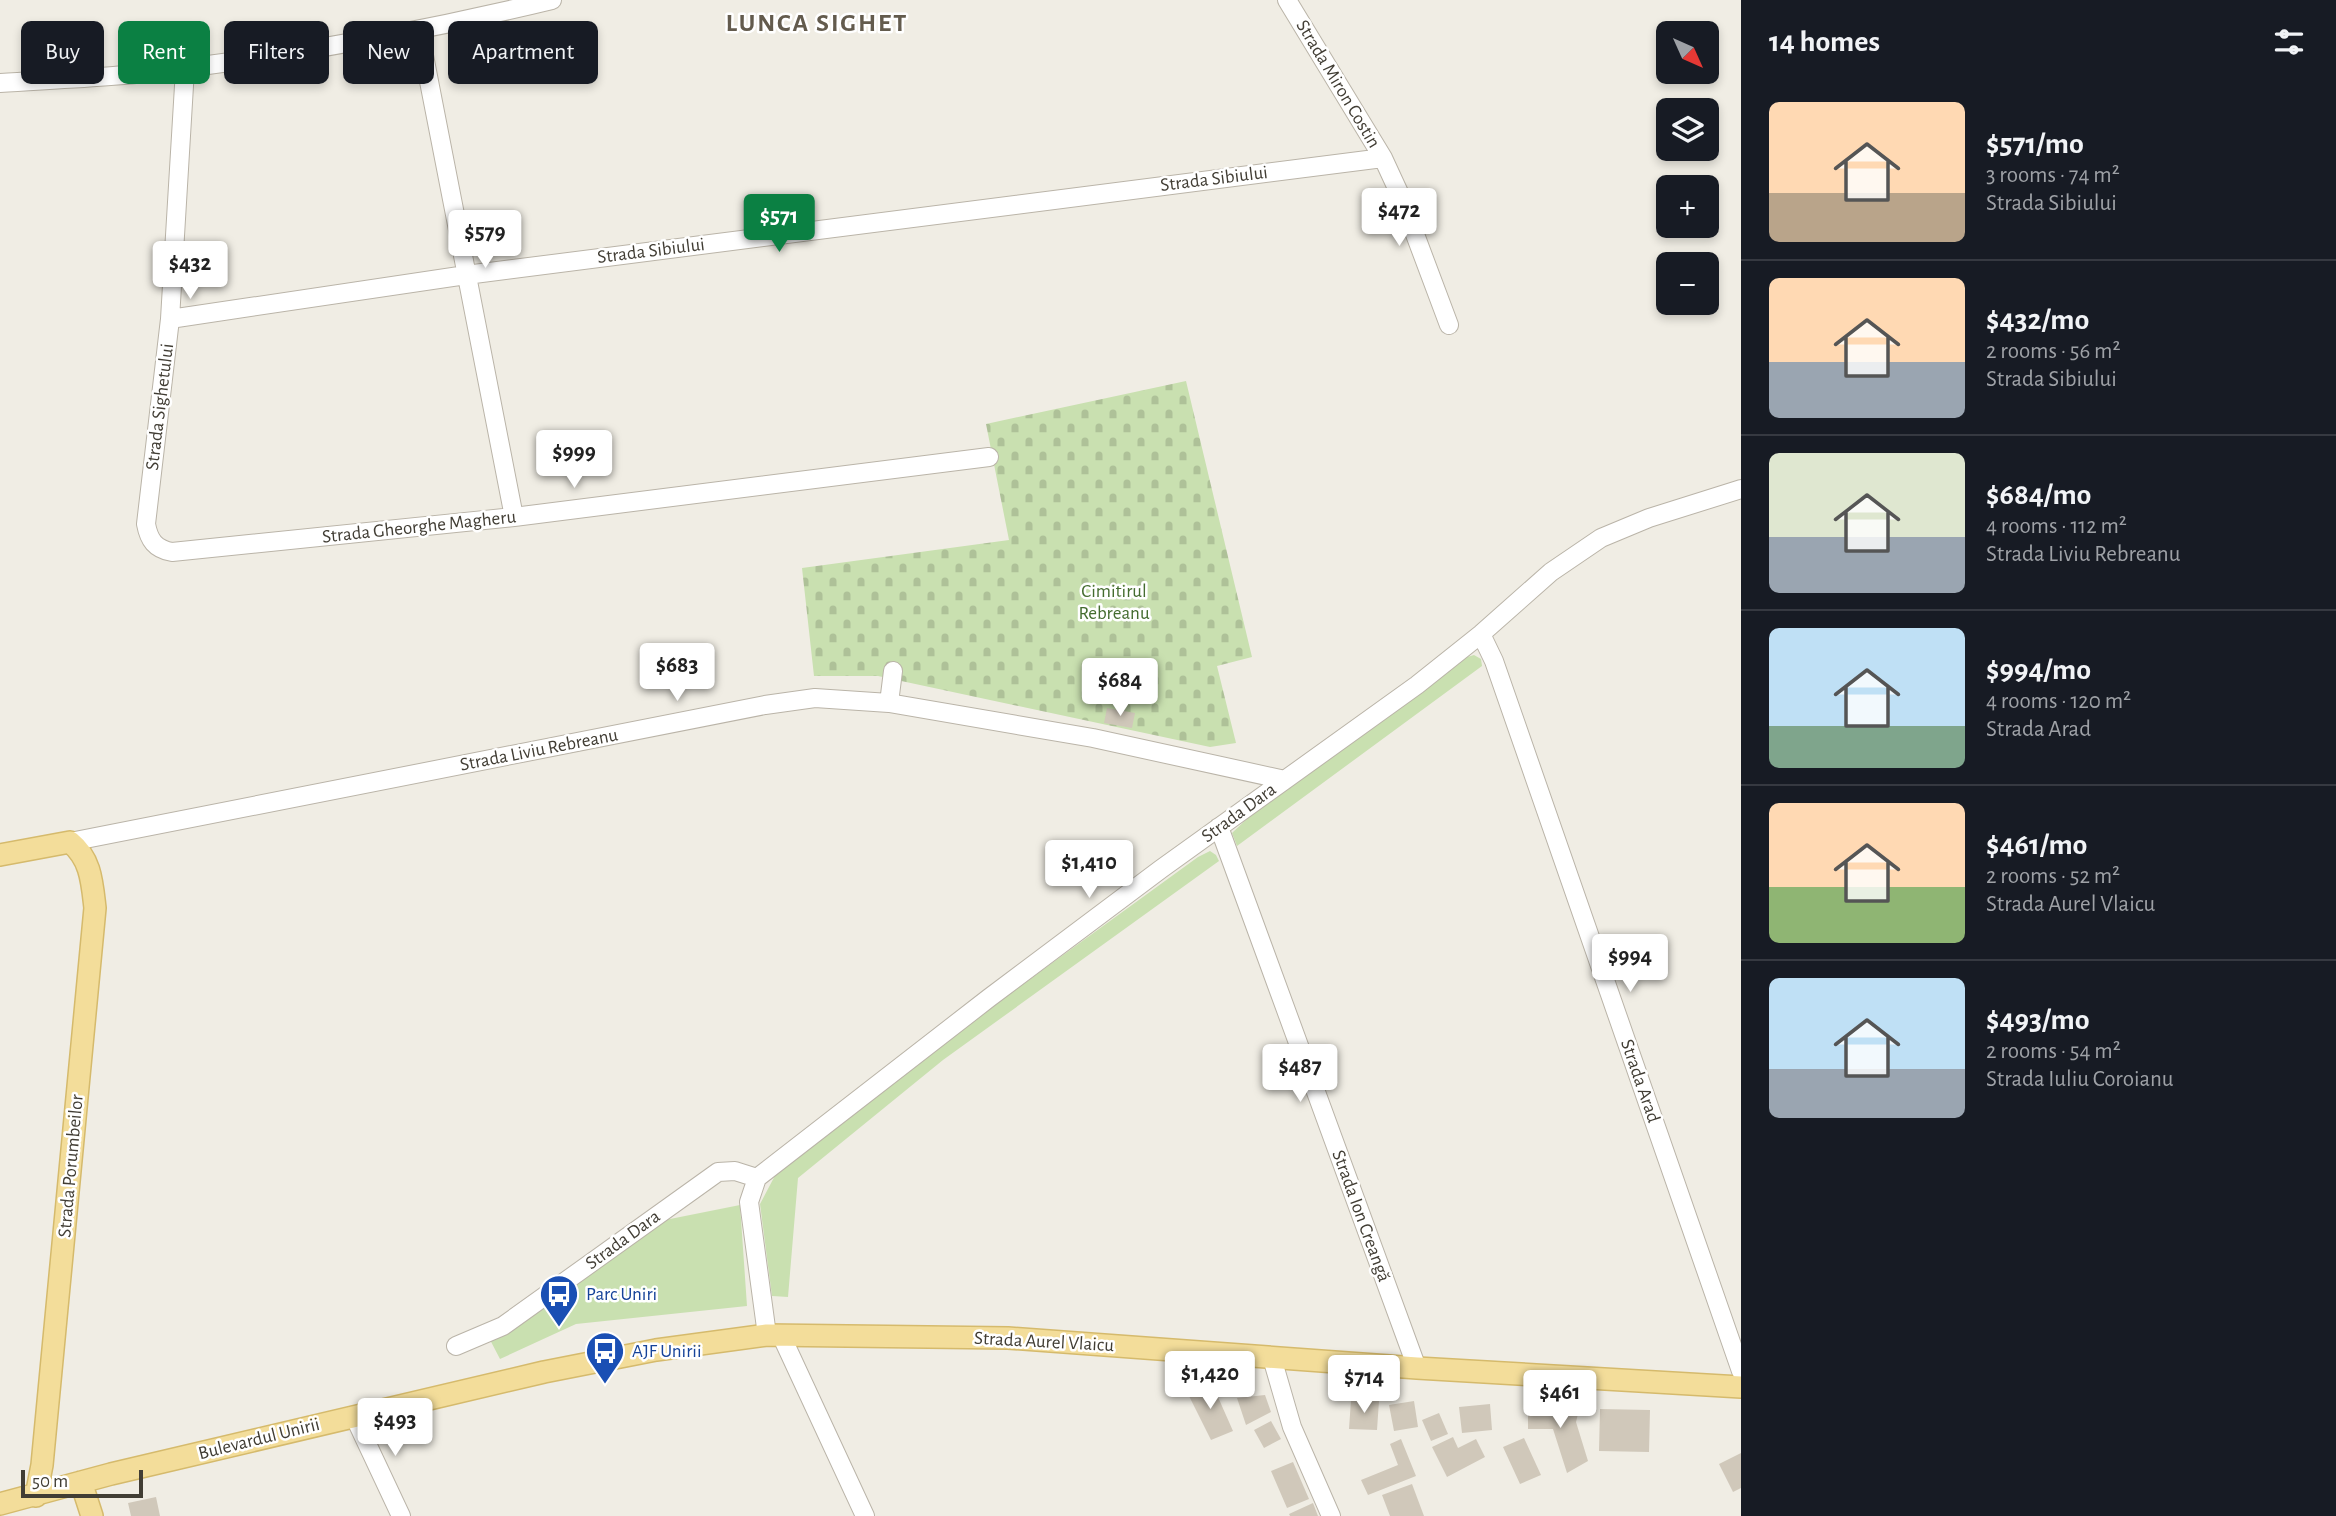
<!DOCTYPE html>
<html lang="en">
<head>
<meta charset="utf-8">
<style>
  :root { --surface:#171b24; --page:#20242c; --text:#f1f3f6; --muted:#9ea1a6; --line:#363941; --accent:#0b8043 }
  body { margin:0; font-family:"Alegreya Sans",sans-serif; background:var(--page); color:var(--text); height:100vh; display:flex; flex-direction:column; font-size:26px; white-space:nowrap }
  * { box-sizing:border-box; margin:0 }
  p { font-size:23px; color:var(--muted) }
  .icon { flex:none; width:38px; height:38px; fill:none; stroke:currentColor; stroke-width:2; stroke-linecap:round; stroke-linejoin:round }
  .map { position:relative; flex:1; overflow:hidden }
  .side { display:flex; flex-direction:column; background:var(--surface); width:595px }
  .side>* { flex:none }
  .banner { position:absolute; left:21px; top:21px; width:665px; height:63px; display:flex; gap:14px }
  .needle { width:46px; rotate:135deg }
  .controls { position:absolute; left:1656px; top:21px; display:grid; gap:14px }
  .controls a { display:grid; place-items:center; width:63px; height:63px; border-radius:10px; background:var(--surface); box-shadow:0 4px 10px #0003; font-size:35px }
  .scale { position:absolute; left:21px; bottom:18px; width:122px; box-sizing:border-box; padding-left:7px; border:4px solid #413d34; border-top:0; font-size:19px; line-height:24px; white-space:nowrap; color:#413d34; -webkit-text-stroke:5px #fff; paint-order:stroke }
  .price { position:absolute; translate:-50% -60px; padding:0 16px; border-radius:7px; background:#fff; color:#222; font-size:23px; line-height:46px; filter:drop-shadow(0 2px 4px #0008) }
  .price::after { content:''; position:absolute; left:50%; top:42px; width:21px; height:16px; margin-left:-10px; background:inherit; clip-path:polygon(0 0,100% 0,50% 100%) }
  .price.on { background:var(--accent); color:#fff }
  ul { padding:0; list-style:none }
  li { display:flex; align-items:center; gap:21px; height:175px; padding:0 28px }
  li+li { border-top:2px solid var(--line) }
  li span { display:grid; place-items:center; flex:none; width:196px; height:140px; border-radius:10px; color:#555 }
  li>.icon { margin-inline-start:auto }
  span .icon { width:84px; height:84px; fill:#fffc; stroke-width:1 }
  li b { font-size:30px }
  h2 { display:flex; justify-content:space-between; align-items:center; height:84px; padding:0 28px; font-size:30px }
  .pill { padding:0 24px; border-radius:10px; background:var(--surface); box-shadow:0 4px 10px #0003; font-size:24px; line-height:63px }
  .pill.on { background:var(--accent); color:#fff }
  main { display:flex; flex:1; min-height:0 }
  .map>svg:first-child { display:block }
</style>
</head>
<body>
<main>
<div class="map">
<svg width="1741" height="1516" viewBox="0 0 1741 1516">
  <defs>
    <pattern id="cemetery-stones" width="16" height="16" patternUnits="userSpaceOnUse" patternTransform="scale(1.75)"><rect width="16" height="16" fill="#c9e0b0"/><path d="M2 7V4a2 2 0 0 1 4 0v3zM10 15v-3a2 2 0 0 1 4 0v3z" fill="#aec198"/></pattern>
  </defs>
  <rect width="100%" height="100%" fill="#f0ede4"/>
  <path fill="#c9e0b0" d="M1474 655 1481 659 1482 666 1237 846 1232 833 1252 814 1464 658Z
    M1210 851 1216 855 1219 861 943 1060 798 1178 788 1297 772 1296 760 1204 779 1168 949 1038 1198 857Z
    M740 1205 747 1306 576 1324 500 1359 487 1334 645 1224Z"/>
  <path fill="url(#cemetery-stones)" d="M1186 381 1252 657 1217 666 1236 743 1210 747 878 676H814L802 568 1009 540 986 424Z"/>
  <path fill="#d0c8ba" d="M1107 708 1135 713 1132 728 1104 723Z
    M1185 1388H1214L1233 1431 1211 1440Z
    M1265 1395 1271 1412 1246 1425 1237 1398Z
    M1351 1400 1379 1401 1377 1430 1349 1429Z
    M1414 1401 1418 1427 1394 1431 1389 1405Z
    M1528 1403 1580 1406 1576 1422 1588 1461 1567 1473 1553 1429H1528Z
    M1490 1404 1492 1430 1462 1433 1459 1407Z
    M1600 1409 1650 1410 1649 1452 1599 1451Z
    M1439 1413 1448 1434 1431 1441 1422 1420Z
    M1271 1421 1281 1439 1264 1448 1254 1430Z
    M1453 1437 1458 1448 1476 1439 1485 1457 1447 1477 1432 1447Z
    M1524 1438 1541 1475 1520 1484 1503 1447Z
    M1401 1439 1416 1476 1368 1495 1361 1480 1398 1465 1390 1444Z
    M1741 1453V1488L1733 1492 1719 1464Z
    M1293 1462 1309 1499 1287 1508 1271 1471Z
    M1412 1484 1424 1516H1390L1382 1495Z
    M156 1497 160 1516H131L128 1503Z
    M1313 1503 1318 1516H1290L1289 1514Z"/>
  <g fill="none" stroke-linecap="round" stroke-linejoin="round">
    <g stroke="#bab4a8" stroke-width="20">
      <path id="minor" d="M1287 0 1383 158 1401 197 1449 325
        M419 30 514 517
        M185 69 170 319 146 524C149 540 155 549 172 552L514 517 989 457
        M0 83C62 79 124 77 186 68 309 52 432 29 552 0
        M170 319 466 275 1383 158
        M1481 634 1494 661 1741 1371
        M889 703 893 671
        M1219 827 1417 1368
        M70 842 765 705 815 698 889 703 1093 738 1285 780
        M757 1178 749 1202 767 1335
        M781 1335 865 1516
        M456 1346 503 1326 718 1172 735 1171 757 1178 989 998 1161 869 1417 685 1481 634 1551 572 1601 538 1649 518 1741 489
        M1272 1358 1292 1427 1331 1516
        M354 1416 401 1516"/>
    </g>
    <g stroke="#d5ba6c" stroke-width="24">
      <path id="major" d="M0 855 70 842C91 859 92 882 95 908L42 1465 36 1496
        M81 1482 92 1516
        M0 1504 111 1474 544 1372 656 1350 767 1335 1008 1338 1417 1368 1741 1387"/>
    </g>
    <use href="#minor" stroke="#fff" stroke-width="18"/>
    <use href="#major" stroke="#f3dd9a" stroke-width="21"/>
  </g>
  <defs>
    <g id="bus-pin" transform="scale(2.0125)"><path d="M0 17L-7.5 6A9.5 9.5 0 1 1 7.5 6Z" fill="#1a4fb4" stroke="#fff"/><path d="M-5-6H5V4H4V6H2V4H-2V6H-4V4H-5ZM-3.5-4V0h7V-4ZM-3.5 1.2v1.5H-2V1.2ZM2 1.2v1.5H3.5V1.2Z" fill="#fff"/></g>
  </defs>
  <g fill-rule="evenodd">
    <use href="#bus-pin" x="559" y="1294"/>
    <use href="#bus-pin" x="605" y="1351"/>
  </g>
  <g text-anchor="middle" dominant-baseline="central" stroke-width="5" stroke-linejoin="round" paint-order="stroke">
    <g font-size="19" fill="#413d34" stroke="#fff">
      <text transform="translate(1338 84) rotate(59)">Strada Miron Costin</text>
      <text transform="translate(1214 179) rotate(-7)">Strada Sibiului</text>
      <text transform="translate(651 251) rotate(-7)">Strada Sibiului</text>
      <text transform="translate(160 407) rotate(-83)">Strada Sighetului</text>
      <text transform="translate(419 527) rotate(-6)">Strada Gheorghe Magheru</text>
      <text transform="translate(539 750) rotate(-11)">Strada Liviu Rebreanu</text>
      <text transform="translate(1239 813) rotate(-36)">Strada Dara</text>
      <text transform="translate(1640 1081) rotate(71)">Strada Arad</text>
      <text transform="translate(71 1166) rotate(-85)">Strada Porumbeilor</text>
      <text transform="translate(1361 1216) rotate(70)">Strada Ion Creangă</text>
      <text transform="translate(623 1240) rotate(-36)">Strada Dara</text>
      <text transform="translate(1044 1342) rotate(3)">Strada Aurel Vlaicu</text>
      <text transform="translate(259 1439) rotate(-14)">Bulevardul Unirii</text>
    </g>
    <g font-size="19" fill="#446c2f" stroke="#fff">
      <text x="1114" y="591">Cimitirul<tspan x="1114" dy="22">Rebreanu</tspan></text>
    </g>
    <g font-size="19" fill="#164399" stroke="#fff" text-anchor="start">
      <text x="586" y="1294">Parc Uniri</text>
      <text x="632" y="1351">AJF Unirii</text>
    </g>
    <g font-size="26" font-weight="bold" letter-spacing="2" fill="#635b4d" stroke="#fff">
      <text x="817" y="23">LUNCA SIGHET</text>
    </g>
  </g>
</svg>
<div class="controls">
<a><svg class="needle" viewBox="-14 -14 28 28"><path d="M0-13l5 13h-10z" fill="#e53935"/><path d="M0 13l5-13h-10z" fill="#9ea1a6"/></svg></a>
<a><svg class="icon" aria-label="layers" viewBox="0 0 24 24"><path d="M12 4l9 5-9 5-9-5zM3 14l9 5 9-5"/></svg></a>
<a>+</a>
<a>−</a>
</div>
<div class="scale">50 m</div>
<b class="price" style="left:1399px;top:248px">$472</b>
<b class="price on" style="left:779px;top:254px">$571</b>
<b class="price" style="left:485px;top:270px">$579</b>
<b class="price" style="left:190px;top:301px">$432</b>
<b class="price" style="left:574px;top:490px">$999</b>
<b class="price" style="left:677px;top:703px">$683</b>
<b class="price" style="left:1120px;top:718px">$684</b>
<b class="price" style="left:1089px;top:900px">$1,410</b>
<b class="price" style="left:1630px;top:994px">$994</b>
<b class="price" style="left:1300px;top:1104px">$487</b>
<b class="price" style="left:1210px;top:1411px">$1,420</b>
<b class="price" style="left:1364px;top:1415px">$714</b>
<b class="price" style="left:1560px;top:1430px">$461</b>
<b class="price" style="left:395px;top:1458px">$493</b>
<div class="banner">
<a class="pill">Buy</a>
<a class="pill on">Rent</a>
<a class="pill">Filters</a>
<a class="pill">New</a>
<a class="pill">Apartment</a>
</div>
</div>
<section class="side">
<h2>14 homes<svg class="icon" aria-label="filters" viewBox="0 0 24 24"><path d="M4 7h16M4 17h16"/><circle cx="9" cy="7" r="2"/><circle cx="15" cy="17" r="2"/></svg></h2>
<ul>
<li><span style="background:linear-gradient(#ffd9b3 65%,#b9a48a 0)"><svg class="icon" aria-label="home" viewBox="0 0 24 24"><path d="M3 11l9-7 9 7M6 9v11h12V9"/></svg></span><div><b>$571/mo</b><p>3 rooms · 74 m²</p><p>Strada Sibiului</p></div></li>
<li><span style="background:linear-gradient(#ffd9b3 60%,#9aa5b1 0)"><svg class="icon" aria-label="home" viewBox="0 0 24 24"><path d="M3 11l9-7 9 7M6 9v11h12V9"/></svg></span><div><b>$432/mo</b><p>2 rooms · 56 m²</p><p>Strada Sibiului</p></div></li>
<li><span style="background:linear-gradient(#dfe7d0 60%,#9aa5b1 0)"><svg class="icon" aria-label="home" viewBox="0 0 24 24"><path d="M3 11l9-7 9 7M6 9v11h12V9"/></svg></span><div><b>$684/mo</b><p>4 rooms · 112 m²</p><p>Strada Liviu Rebreanu</p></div></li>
<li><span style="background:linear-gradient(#bfe0f5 70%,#7fa58c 0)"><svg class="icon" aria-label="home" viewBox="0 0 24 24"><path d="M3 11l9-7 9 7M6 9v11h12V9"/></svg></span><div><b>$994/mo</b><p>4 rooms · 120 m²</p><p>Strada Arad</p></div></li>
<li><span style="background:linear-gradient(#ffd9b3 60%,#8fb573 0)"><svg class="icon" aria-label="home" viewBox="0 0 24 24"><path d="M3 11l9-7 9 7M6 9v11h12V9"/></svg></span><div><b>$461/mo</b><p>2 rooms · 52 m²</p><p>Strada Aurel Vlaicu</p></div></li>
<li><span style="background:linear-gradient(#bfe0f5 65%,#9aa5b1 0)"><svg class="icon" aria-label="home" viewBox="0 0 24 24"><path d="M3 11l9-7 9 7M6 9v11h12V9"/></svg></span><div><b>$493/mo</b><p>2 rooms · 54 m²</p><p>Strada Iuliu Coroianu</p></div></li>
</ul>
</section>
</main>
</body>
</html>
